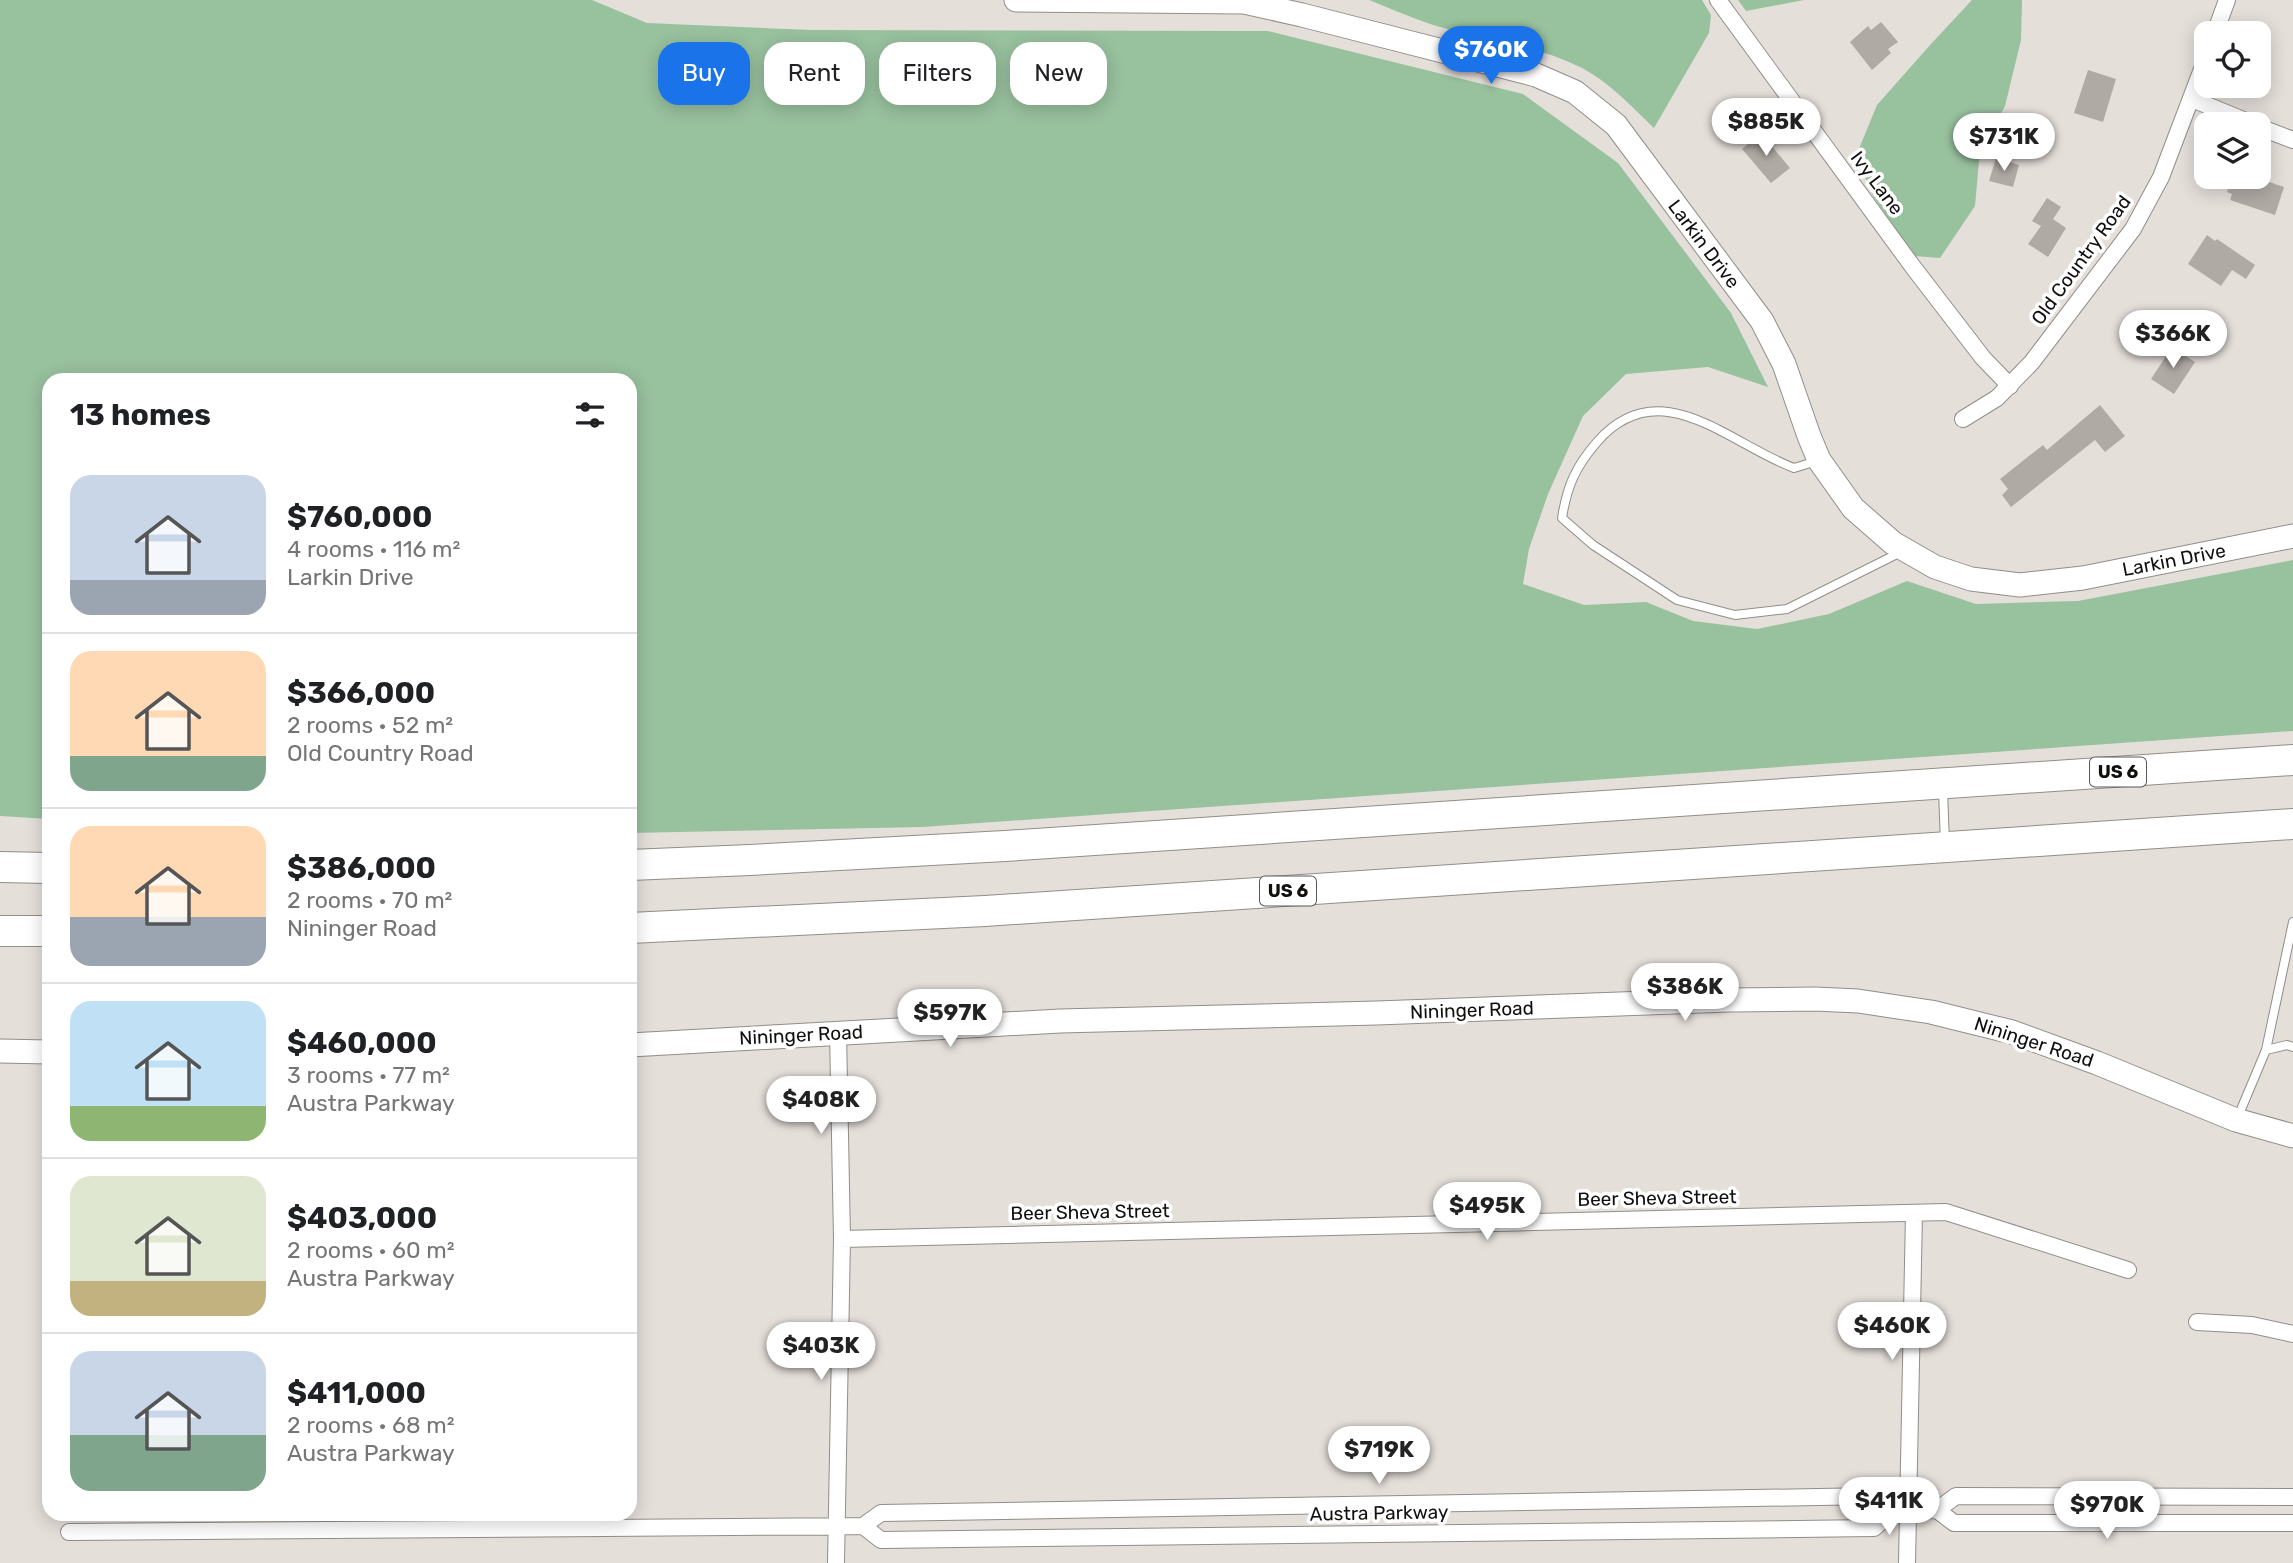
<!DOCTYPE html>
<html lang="en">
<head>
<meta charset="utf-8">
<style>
  :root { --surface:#fff; --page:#f2f2f2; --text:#202124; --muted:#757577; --line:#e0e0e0; --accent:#1a73e8 }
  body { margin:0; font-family:Rubik,sans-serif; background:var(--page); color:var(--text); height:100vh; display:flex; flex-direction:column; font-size:26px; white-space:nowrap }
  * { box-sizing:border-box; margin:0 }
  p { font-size:23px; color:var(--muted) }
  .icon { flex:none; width:38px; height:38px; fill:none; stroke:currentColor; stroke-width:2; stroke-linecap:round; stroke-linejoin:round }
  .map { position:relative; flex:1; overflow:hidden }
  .sheet { position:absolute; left:42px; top:373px; width:595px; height:1148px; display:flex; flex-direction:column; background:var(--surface); border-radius:21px; box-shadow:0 4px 18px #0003 }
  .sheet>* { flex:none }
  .guide { position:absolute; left:658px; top:42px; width:665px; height:63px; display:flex; gap:14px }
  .tools { position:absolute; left:2194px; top:21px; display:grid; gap:14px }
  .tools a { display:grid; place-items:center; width:77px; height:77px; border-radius:14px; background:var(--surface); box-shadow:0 4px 18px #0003; font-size:35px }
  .price { position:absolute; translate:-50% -60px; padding:0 16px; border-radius:24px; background:#fff; color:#222; font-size:23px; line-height:46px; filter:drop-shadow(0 2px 4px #0008) }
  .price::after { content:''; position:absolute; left:50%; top:42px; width:21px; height:16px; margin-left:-10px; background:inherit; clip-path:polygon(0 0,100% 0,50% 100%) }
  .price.current { background:var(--accent); color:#fff }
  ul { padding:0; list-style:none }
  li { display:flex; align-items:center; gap:21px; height:175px; padding:0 28px }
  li+li { border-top:2px solid var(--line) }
  li span { display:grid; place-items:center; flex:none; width:196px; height:140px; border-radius:21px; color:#555 }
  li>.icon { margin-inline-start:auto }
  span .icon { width:84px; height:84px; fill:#fffc; stroke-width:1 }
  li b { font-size:30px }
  h2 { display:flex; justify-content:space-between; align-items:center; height:84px; padding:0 28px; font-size:30px }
  .tag { padding:0 24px; border-radius:21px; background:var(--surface); box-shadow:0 4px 18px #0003; font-size:24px; line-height:63px }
  .tag.current { background:var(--accent); color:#fff }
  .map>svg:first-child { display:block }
</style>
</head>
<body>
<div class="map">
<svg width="2293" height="1563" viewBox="0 0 2293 1563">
  <rect width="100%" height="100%" fill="#e5dfda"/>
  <path fill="#98c19e" d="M0 0H592L647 23 811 30 1268 31 1523 94 1618 163 1731 313 1768 387 1708 367 1626 374 1583 416 1548 494 1529 549 1523 584 1584 605 1646 602 1693 621 1757 629 1829 614 1907 581 1976 604 2078 601 2293 560V731L922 827 630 833V380H49V819L0 816Z
    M1369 0H1702L1711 15 1709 33 1654 128C1632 107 1611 84 1584 69 1539 46 1488 40 1440 27 1416 20 1392 9 1369 0Z
    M1738 0H1804L1746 11Z
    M1972 0H2022L2021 40 2005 106 1980 150 1975 206 1940 258 1914 256 1873 196 1856 156 1877 105 1931 44Z"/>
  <path fill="#b0aaa5" d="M1881 22 1898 42 1888 49 1891 53 1872 70 1850 42 1868 26 1871 30Z
    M2088 70 2116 79 2103 122 2074 113Z
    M1761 133 1790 168 1771 183 1742 149Z
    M1996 158 2019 165 2013 187 1989 181Z
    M2232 177H2254L2284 187 2275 215 2230 200 2232 194 2227 192Z
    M2047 198 2061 207 2053 219 2066 228 2048 257 2028 244 2041 226 2032 221Z
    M2207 235 2215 241 2217 239 2255 265 2246 279 2232 270 2221 286 2188 264Z
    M2172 347 2195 362 2174 394 2151 379Z
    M2100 405 2125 436 2105 452 2095 440 2011 507 2002 495 2008 489 2000 479 2043 445 2047 450Z"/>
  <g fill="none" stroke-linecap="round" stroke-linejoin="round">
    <g stroke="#928d88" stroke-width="10">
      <path id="lane" d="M1817 461 1794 468C1729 444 1660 370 1597 442 1576 466 1567 486 1562 518L1593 545 1677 600 1735 615 1787 609 1901 552
        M1943 790 1945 843
        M2266 1050 2293 922
        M2237 1119 2266 1050 2287 1045 2293 1047"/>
    </g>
    <g stroke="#928d88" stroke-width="18">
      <path id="street" d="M1718 0 1913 267 1983 358 2010 386
        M2215 33 2227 0
        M2192 99 2253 124
        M2259 127 2293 140
        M1963 419 1997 398 2032 362 2133 229 2161 177 2207 56
        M842 1239 1946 1212 2128 1270
        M2197 1322 2252 1325 2293 1334
        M1937 1510 1954 1523H2293
        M863 1526 881 1540 1874 1528 1893 1511
        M69 1532 863 1526 881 1513 1874 1496 1893 1511H1908L1937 1510 1956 1496 2293 1497
        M836 1563 842 1239 838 1032
        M1907 1563 1914 1213"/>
    </g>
    <g stroke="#928d88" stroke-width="25">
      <path id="secondary" d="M1016 0 1244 2 1302 15 1536 75 1575 92 1616 125 1762 321 1784 364 1809 436 1819 460 1853 508 1893 543 1935 567 1971 579 2020 585 2083 578 2293 536
        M630 1045 1060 1021 1377 1013 1728 1000 1815 999 1858 1001 1931 1012 2012 1032 2097 1063 2236 1120 2293 1136
        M0 1051 49 1052"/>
    </g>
    <g stroke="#928d88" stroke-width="32">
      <path id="highway" d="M630 865 750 860 1005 846 2293 760
        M0 867 49 868
        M630 928 985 911 2293 824
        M0 931H49"/>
    </g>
    <use href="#lane" stroke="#fff" stroke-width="8"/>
    <use href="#street" stroke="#fff" stroke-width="16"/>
    <use href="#secondary" stroke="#fff" stroke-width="23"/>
    <use href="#highway" stroke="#fff" stroke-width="30"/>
  </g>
  <g text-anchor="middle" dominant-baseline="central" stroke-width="7" stroke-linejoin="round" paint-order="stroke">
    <g fill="#fff" stroke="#585756" stroke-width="2">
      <rect x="2090" y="757.5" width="56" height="29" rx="5"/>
      <rect x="1260" y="876.5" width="56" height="29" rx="5"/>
    </g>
    <g font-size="18" font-weight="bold" fill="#110f0d">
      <text x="2118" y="772">US 6</text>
      <text x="1288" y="891">US 6</text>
    </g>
    <g font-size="19" fill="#110f0d" stroke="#fff">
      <text transform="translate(1877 183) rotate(53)">Ivy Lane</text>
      <text transform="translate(1704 244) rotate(53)">Larkin Drive</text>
      <text transform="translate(2081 260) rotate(-54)">Old Country Road</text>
      <text transform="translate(2174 560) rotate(-11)">Larkin Drive</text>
      <text transform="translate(1472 1010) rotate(-2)">Nininger Road</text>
      <text transform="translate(801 1035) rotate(-3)">Nininger Road</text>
      <text transform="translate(2034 1042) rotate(18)">Nininger Road</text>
      <text transform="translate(1657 1198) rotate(-1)">Beer Sheva Street</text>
      <text transform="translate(1090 1212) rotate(-1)">Beer Sheva Street</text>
      <text transform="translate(1379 1513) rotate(-1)">Austra Parkway</text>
    </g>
  </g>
</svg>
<div class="tools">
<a><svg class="icon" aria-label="locate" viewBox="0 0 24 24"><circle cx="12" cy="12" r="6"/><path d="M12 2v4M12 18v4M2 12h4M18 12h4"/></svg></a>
<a><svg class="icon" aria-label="layers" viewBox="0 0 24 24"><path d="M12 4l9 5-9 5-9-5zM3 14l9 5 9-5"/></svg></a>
</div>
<b class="price current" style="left:1491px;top:86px">$760K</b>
<b class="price" style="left:1766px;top:158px">$885K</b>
<b class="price" style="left:2004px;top:173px">$731K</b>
<b class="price" style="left:2173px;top:370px">$366K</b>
<b class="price" style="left:1685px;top:1023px">$386K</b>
<b class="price" style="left:950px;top:1049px">$597K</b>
<b class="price" style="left:821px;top:1136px">$408K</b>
<b class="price" style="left:1487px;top:1242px">$495K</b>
<b class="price" style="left:1892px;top:1362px">$460K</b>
<b class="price" style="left:821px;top:1382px">$403K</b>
<b class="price" style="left:1379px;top:1486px">$719K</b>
<b class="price" style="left:1889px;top:1537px">$411K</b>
<b class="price" style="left:2107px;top:1541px">$970K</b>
<div class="guide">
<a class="tag current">Buy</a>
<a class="tag">Rent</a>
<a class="tag">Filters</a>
<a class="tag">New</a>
</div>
<section class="sheet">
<h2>13 homes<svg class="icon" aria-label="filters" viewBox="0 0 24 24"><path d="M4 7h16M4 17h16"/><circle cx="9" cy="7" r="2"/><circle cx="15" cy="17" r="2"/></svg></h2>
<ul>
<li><span style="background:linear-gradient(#c9d6e8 75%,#9aa5b1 0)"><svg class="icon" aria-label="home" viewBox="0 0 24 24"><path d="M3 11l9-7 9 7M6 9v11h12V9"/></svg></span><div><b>$760,000</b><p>4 rooms · 116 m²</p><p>Larkin Drive</p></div></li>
<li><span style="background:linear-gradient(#ffd9b3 75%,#7fa58c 0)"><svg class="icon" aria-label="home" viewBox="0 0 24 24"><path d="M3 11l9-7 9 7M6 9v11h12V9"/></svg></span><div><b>$366,000</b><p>2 rooms · 52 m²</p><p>Old Country Road</p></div></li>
<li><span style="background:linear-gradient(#ffd9b3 65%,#9aa5b1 0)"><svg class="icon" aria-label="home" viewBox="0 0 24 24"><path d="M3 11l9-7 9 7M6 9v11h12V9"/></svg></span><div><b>$386,000</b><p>2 rooms · 70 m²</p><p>Nininger Road</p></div></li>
<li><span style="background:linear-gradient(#bfe0f5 75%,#8fb573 0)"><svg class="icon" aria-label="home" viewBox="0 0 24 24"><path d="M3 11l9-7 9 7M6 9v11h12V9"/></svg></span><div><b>$460,000</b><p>3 rooms · 77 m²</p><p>Austra Parkway</p></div></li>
<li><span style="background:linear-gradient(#dfe7d0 75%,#c2b280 0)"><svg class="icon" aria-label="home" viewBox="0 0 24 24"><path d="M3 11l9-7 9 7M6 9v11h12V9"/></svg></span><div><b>$403,000</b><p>2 rooms · 60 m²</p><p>Austra Parkway</p></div></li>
<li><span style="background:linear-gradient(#c9d6e8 60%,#7fa58c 0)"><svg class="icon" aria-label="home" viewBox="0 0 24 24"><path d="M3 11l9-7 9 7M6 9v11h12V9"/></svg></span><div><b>$411,000</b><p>2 rooms · 68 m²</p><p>Austra Parkway</p></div></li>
</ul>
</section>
</div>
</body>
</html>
